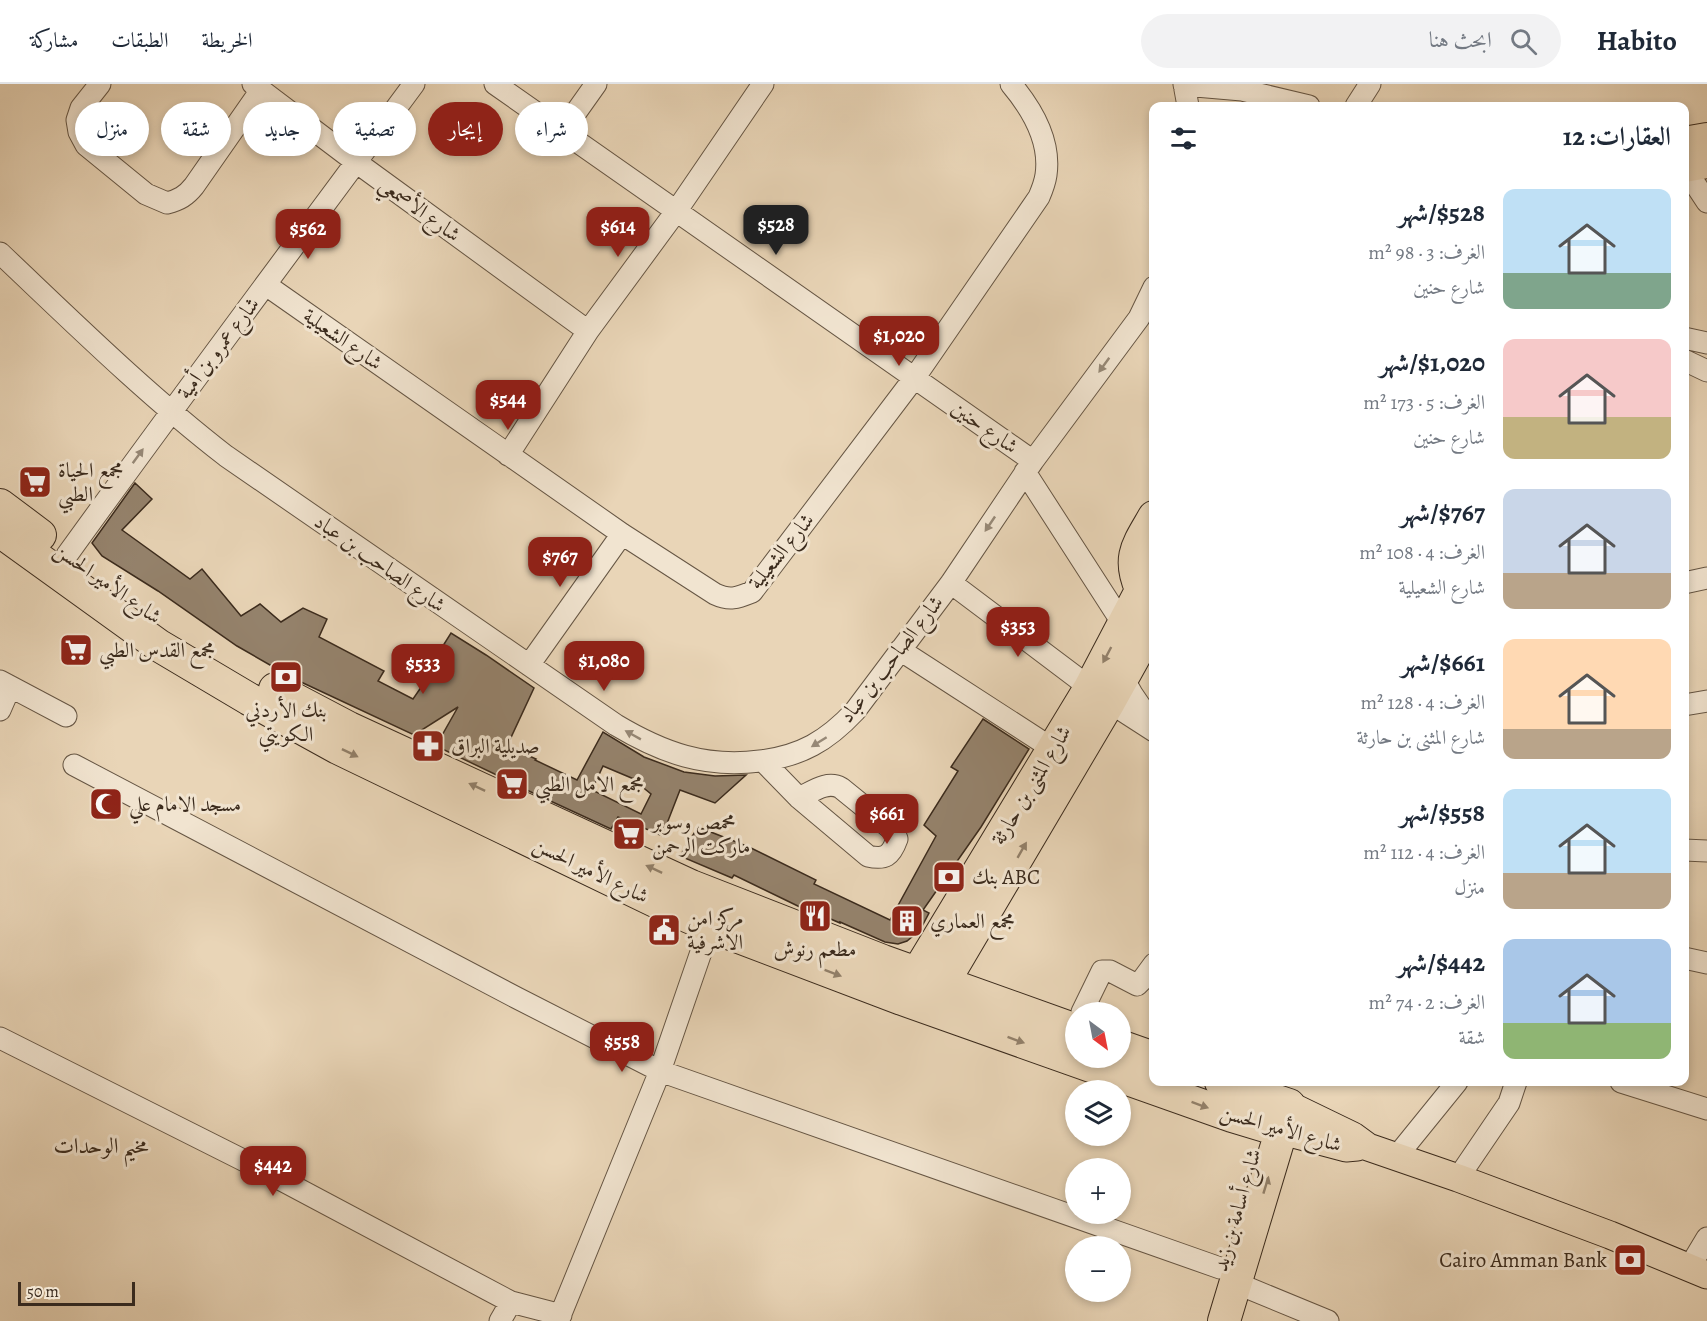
<!DOCTYPE html>
<html lang="ar">
<head>
<meta charset="utf-8">
<style>
  :root { --surface:#fff; --page:#f2f2f3; --text:#1f2937; --muted:#747a83; --line:#e0e1e3; --accent:#8f2418 }
  body { margin:0; font-family:Alegreya,Amiri,serif; background:var(--page); color:var(--text); direction:rtl; height:100vh; display:flex; flex-direction:column; font-size:22px; white-space:nowrap }
  * { box-sizing:border-box; margin:0 }
  p { font-size:20px; color:var(--muted) }
  .icon { flex:none; width:33px; height:33px; fill:none; stroke:currentColor; stroke-width:2; stroke-linecap:round; stroke-linejoin:round }
  .map { position:relative; flex:1; overflow:hidden; direction:ltr }
  .details { position:absolute; left:1149px; top:18px; width:540px; height:984px; display:flex; flex-direction:column; background:var(--surface); border-radius:12px; box-shadow:0 3px 9px #0003; direction:rtl }
  .details>* { flex:none }
  .hud { position:absolute; left:18px; top:18px; width:570px; height:54px; direction:rtl; display:flex; gap:12px }
  .needle { width:39px; rotate:148deg }
  .controls { position:absolute; left:1065px; top:918px; display:grid; gap:12px }
  .controls a { display:grid; place-items:center; width:66px; height:66px; border-radius:50%; background:var(--surface); box-shadow:0 3px 9px #0003; font-size:30px }
  .scale { position:absolute; left:18px; bottom:15px; width:117px; box-sizing:border-box; padding-left:6px; border:3px solid #3b2b1d; border-top:0; font-size:16px; line-height:21px; white-space:nowrap; color:#3b2b1d; -webkit-text-stroke:4px #f1e4d0; paint-order:stroke }
  .price { position:absolute; translate:-50% -51px; padding:0 14px; border-radius:12px; background:var(--accent); color:#fff; font-size:20px; line-height:39px; filter:drop-shadow(0 2px 3px #0008) }
  .price::after { content:''; position:absolute; left:50%; top:36px; width:18px; height:14px; margin-left:-9px; background:inherit; clip-path:polygon(0 0,100% 0,50% 100%) }
  .price.active { background:#222; color:#fff }
  ul { padding:0; list-style:none }
  li { display:flex; align-items:center; gap:18px; height:150px; padding:0 18px }
  li span { display:grid; place-items:center; flex:none; width:168px; height:120px; border-radius:12px; color:#555 }
  li>.icon { margin-inline-start:auto }
  span .icon { width:72px; height:72px; fill:#fffc; stroke-width:1 }
  li b { font-size:26px }
  h2 { display:flex; justify-content:space-between; align-items:center; height:72px; padding:0 18px; font-size:26px }
  .tag { padding:0 21px; border-radius:27px; background:var(--surface); box-shadow:0 3px 9px #0003; font-size:21px; line-height:54px }
  .tag.active { background:var(--accent); color:#fff }
  header { display:flex; align-items:center; gap:36px; box-sizing:border-box; height:84px; padding:0 30px; background:var(--surface); border-bottom:2px solid var(--line) }
  header strong { font-size:28px }
  nav { display:flex; gap:33px; margin-inline-start:auto; font-size:21px }
  .search { width:420px; height:54px; background:var(--page); display:flex; align-items:center; gap:15px; box-sizing:border-box; padding:0 21px; border-radius:33px; color:var(--muted); font-size:22px }
  .map>svg:first-child { display:block }
</style>
</head>
<body>
<header>
<strong>Habito</strong>
<div class="search"><svg class="icon" aria-label="search" viewBox="0 0 24 24"><circle cx="10" cy="10" r="6"/><path d="M15 15l6 6"/></svg>ابحث هنا</div>
<nav><a>الخريطة</a><a>الطبقات</a><a>مشاركة</a></nav>
</header>
<div class="map">
<svg width="1707" height="1237" viewBox="0 0 1707 1237">
  <rect width="100%" height="100%" fill="#e9d5b7"/>
  <filter id="stains"><feTurbulence type="fractalNoise" baseFrequency=".00333" numOctaves="4"/><feColorMatrix values="0 0 0 0 .2 0 0 0 0 .09 0 0 0 0 .02 0 0 0 .5 -.17"/></filter>
  <radialGradient id="worn" r=".72"><stop offset=".6" stop-color="#630" stop-opacity="0"/><stop offset="1" stop-color="#630" stop-opacity=".3"/></radialGradient>
  <path fill="#95836d" stroke="#3b2b1d" stroke-width="1.5" fill-rule="evenodd" d="M135 399 152 415 122 446 190 495 202 485 241 532 260 520 281 538 303 524 327 535 319 553 384 587 378 597 413 615 433 586 429 584 451 549 486 571 534 604 507 662 536 675 535 676 577 696 603 648 644 673 684 688 715 692 746 691 715 719 680 706 666 742 669 744 665 753 618 733 611 745 503 695V694L436 662 458 623 414 651 301 598 277 585 237 562 158 507 102 472 92 459ZM603 682 641 698 640 701 651 710 641 730 592 706Z
    M983 635 1029 665 981 743 923 826 929 829 920 846 907 857 898 860 885 858 840 838V839L803 823 802 824 734 791 732 794 680 772 698 743 749 763 816 796 814 800 890 836 936 752 924 741 958 687 951 683Z"/>
  <g fill="none" stroke-linecap="round" stroke-linejoin="round">
    <g stroke="#665644" stroke-width="23">
      <path id="minor" d="M100 0 81 24 77 36 79 48 86 61 146 110 167 119C179 116 186 112 194 102L261 6
        M253 0 356 78 588 247
        M495 0 1033 377
        M1184 0 1188 22
        M1184 1 1242 6 1309 22
        M1356 22 1370 0
        M562 48 596 0
        M1684 83 1707 118
        M0 169C74 239 146 310 226 372L616 641C663 669 705 684 760 677 801 672 827 657 855 627L951 499 1033 377 1139 234 1154 203
        M266 201 622 450 715 510C730 517 737 514 752 508L915 293 1039 113C1042 106 1045 98 1046 91 1051 57 1032 25 1011 0
        M1684 254 1707 259
        M1684 276 1707 287
        M508 371 588 247 677 126 763 0
        M1025 388 1123 540
        M67 471C181 313 298 157 414 0
        M951 499 1109 618 1154 647
        M1684 499 1707 494
        M900 566 1053 665
        M529 581 622 450
        M1123 594 1132 610 1153 641
        M0 597 66 632
        M1684 621 1707 617
        M0 626 10 603
        M763 677 799 714 868 772C885 776 891 772 897 755L894 747 841 704C827 696 812 708 799 714
        M74 681 517 914 660 987 1220 1184
        M1684 766 1707 767
        M1684 874 1707 879
        M1082 928 1102 887H1110L1137 901 1143 895 1154 880
        M0 954 255 1082 511 1218 561 1231
        M1621 998 1707 1025
        M1397 1072 1457 998
        M1458 1094 1509 1019 1516 998
        M1689 1184 1707 1154
        M1236 1199 1328 1237
        M500 1237 511 1218
        M558 1237 660 987 710 842"/>
    </g>
    <g stroke="#3b2b1d" stroke-width="29">
      <path id="major" d="M1289 1021 1353 1052 1368 1063 1458 1094 1610 1151 1707 1191
        M1282 1047 1346 1064 1357 1063"/>
    </g>
    <g stroke="#3b2b1d" stroke-width="34">
      <path id="highway" d="M1684 59 1707 55
        M1684 82 1707 78
        M0 421 40 451
        M0 447 158 561 249 615 338 664 680 829 710 842 902 915 1232 1032 1282 1047
        M1141 505C1127 473 1138 461 1154 433
        M275 605 349 644 691 802 883 877 1076 946
        M907 906 1090 604 1154 482
        M933 916 1109 618 1154 537
        M1120 962 1154 974
        M1221 998 1289 1021 1224 1237"/>
    </g>
    <use href="#minor" stroke="#f1e4d0" stroke-width="21"/>
    <use href="#major" stroke="#e9d5b7" stroke-width="27"/>
    <use href="#highway" stroke="#e9d5b7" stroke-width="32"/>
  </g>
  <defs><path id="oneway-solid" d="M-6-.8H1V-3.2L6.5 0L1 3.2V.8H-6Z" transform="scale(1.5)"/></defs>
  <g fill="#968876">
    <use href="#oneway-solid" transform="translate(1104 281) rotate(126)"/>
    <use href="#oneway-solid" transform="translate(138 372) rotate(-54)"/>
    <use href="#oneway-solid" transform="translate(990 440) rotate(124)"/>
    <use href="#oneway-solid" transform="translate(633 651) rotate(-151)"/>
    <use href="#oneway-solid" transform="translate(819 658) rotate(148)"/>
  </g>
  <g fill="#92806a">
    <use href="#oneway-solid" transform="translate(1107 571) rotate(118)"/>
    <use href="#oneway-solid" transform="translate(350 669) rotate(26)"/>
    <use href="#oneway-solid" transform="translate(477 703) rotate(-155)"/>
    <use href="#oneway-solid" transform="translate(1022 766) rotate(-60)"/>
    <use href="#oneway-solid" transform="translate(654 785) rotate(-155)"/>
    <use href="#oneway-solid" transform="translate(833 889) rotate(21)"/>
    <use href="#oneway-solid" transform="translate(1016 956) rotate(20)"/>
    <use href="#oneway-solid" transform="translate(1200 1021) rotate(20)"/>
    <use href="#oneway-solid" transform="translate(1266 1101) rotate(-73)"/>
  </g>
  <defs>
    <g id="supermarket-square" transform="scale(1.725)"><rect x="-9" y="-9" width="18" height="18" rx="4" fill="#8f2418" stroke="#f1e4d0"/><path d="M-6-5.5h2.5l.6 2H6L4.5 2H-2.5L-4.4-4H-6ZM-1.5 3.2a1.3 1.3 0 1 0 .1 0ZM3 3.2a1.3 1.3 0 1 0 .1 0Z" fill="#fff"/></g>
    <g id="bank-square" transform="scale(1.725)"><rect x="-9" y="-9" width="18" height="18" rx="4" fill="#8f2418" stroke="#f1e4d0"/><path d="M-6-4H6V4H-6ZM0-2.3a2.3 2.3 0 1 0 0 4.6a2.3 2.3 0 1 0 0-4.6Z" fill="#fff"/></g>
    <g id="pharmacy-square" transform="scale(1.725)"><rect x="-9" y="-9" width="18" height="18" rx="4" fill="#8f2418" stroke="#f1e4d0"/><path d="M-2-6h4v4h4v4h-4v4h-4v-4h-4v-4h4Z" fill="#fff"/></g>
    <g id="mosque-square" transform="scale(1.725)"><rect x="-9" y="-9" width="18" height="18" rx="4" fill="#8f2418" stroke="#f1e4d0"/><path d="M3.5-4.9A6 6 0 1 0 3.5 4.9A5 5 0 1 1 3.5-4.9Z" fill="#fff"/></g>
    <g id="restaurant-square" transform="scale(1.725)"><rect x="-9" y="-9" width="18" height="18" rx="4" fill="#8f2418" stroke="#f1e4d0"/><path d="M-5-6h1v4h1v-4h1v4h1v-4h1v5L-1.5 .5V6h-2V.5L-5-1ZM5-6V6H3V1.5H1.5Q1.5-4 5-6Z" fill="#fff"/></g>
    <g id="building-square" transform="scale(1.725)"><rect x="-9" y="-9" width="18" height="18" rx="4" fill="#8f2418" stroke="#f1e4d0"/><path d="M-4-6H4V6H1V3H-1V6H-4ZM-2.5-4.3h1.7v1.8h-1.7ZM.8-4.3h1.7v1.8H.8ZM-2.5-1h1.7V.8h-1.7ZM.8-1h1.7V.8H.8Z" fill="#fff"/></g>
    <g id="civic-square" transform="scale(1.725)"><rect x="-9" y="-9" width="18" height="18" rx="4" fill="#8f2418" stroke="#f1e4d0"/><path d="M-.6-6.5H3V-4.5H.6V-3L4-1V1h2V6H-6V1h2V-1L-.6-3ZM-1.2 2.5V6h2.4V2.5Z" fill="#fff"/></g>
  </defs>
  <g fill-rule="evenodd">
    <use href="#supermarket-square" x="35" y="398"/>
    <use href="#supermarket-square" x="76" y="566"/>
    <use href="#bank-square" x="286" y="593"/>
    <use href="#pharmacy-square" x="428" y="662"/>
    <use href="#supermarket-square" x="512" y="700"/>
    <use href="#mosque-square" x="106" y="720"/>
    <use href="#supermarket-square" x="629" y="750"/>
    <use href="#bank-square" x="949" y="793"/>
    <use href="#restaurant-square" x="815" y="832"/>
    <use href="#building-square" x="907" y="837"/>
    <use href="#civic-square" x="664" y="846"/>
    <use href="#bank-square" x="1630" y="1176"/>
  </g>
  <g text-anchor="middle" dominant-baseline="central" stroke-width="6" stroke-linejoin="round" paint-order="stroke">
    <g font-size="21" fill="#3b2b1d" stroke="#f1e4d0">
      <text transform="translate(420 125) rotate(36)">شارع الأصمعي</text>
      <text transform="translate(343 255) rotate(35)">شارع الشعيلية</text>
      <text transform="translate(218 264) rotate(-53)">شارع عمرو بن أمية</text>
      <text transform="translate(985 343) rotate(35)">شارع حنين</text>
      <text transform="translate(781 467) rotate(-51)">شارع الشعيلية</text>
      <text transform="translate(380 479) rotate(35)">شارع الصاحب بن عباد</text>
      <text transform="translate(108 499) rotate(35)">شارع الأمير الحسن</text>
      <text transform="translate(891 575) rotate(-52)">شارع الصاحب بن عباد</text>
      <text transform="translate(1031 701) rotate(-59)">شارع المثنى بن حارثة</text>
      <text transform="translate(591 786) rotate(26)">شارع الأمير الحسن</text>
      <text transform="translate(1281 1044) rotate(16)">شارع الأمير الحسن</text>
      <text transform="translate(1237 1126) rotate(-74)">شارع أسامة بن زيد</text>
    </g>
    <g font-size="21" fill="#3b2b1d" stroke="#f1e4d0" text-anchor="start">
      <text x="58" y="386">مجمع الحياة<tspan x="58" dy="24">الطبي</tspan></text>
      <text x="99" y="566">مجمع القدس الطبي</text>
      <text x="286" y="626" text-anchor="middle">بنك الأردني<tspan x="286" dy="24">الكويتي</tspan></text>
      <text x="451" y="662">صديلية البراق</text>
      <text x="535" y="700">مجمع الامل الطبي</text>
      <text x="129" y="720">مسجد الامام علي</text>
      <text x="652" y="738">محمص وسوبر<tspan x="652" dy="24">ماركت الرحمن</tspan></text>
      <text x="972" y="793">بنك ABC</text>
      <text x="687" y="834">مركز امن<tspan x="687" dy="24">الاشرفية</tspan></text>
      <text x="930" y="837">مجمع العماري</text>
      <text x="815" y="865" text-anchor="middle">مطعم رنوش</text>
      <text x="1607" y="1176" text-anchor="end">Cairo Amman Bank</text>
    </g>
    <g font-size="22" fill="#3b2b1d" stroke="#f1e4d0">
      <text x="101" y="1062">مخيم الوحدات</text>
    </g>
  </g>
  <rect width="100%" height="100%" filter="url(#stains)"/>
  <rect width="100%" height="100%" fill="url(#worn)"/>
</svg>
<div class="controls">
<a><svg class="needle" viewBox="-14 -14 28 28"><path d="M0-13l5 13h-10z" fill="#e53935"/><path d="M0 13l5-13h-10z" fill="#747a83"/></svg></a>
<a><svg class="icon" aria-label="layers" viewBox="0 0 24 24"><path d="M12 4l9 5-9 5-9-5zM3 14l9 5 9-5"/></svg></a>
<a>+</a>
<a>−</a>
</div>
<div class="scale">50 m</div>
<b class="price active" style="left:776px;top:172px">$528</b>
<b class="price" style="left:618px;top:174px">$614</b>
<b class="price" style="left:308px;top:176px">$562</b>
<b class="price" style="left:899px;top:283px">$1,020</b>
<b class="price" style="left:508px;top:347px">$544</b>
<b class="price" style="left:560px;top:504px">$767</b>
<b class="price" style="left:1018px;top:574px">$353</b>
<b class="price" style="left:604px;top:608px">$1,080</b>
<b class="price" style="left:423px;top:611px">$533</b>
<b class="price" style="left:887px;top:761px">$661</b>
<b class="price" style="left:622px;top:989px">$558</b>
<b class="price" style="left:273px;top:1113px">$442</b>
<div class="hud">
<a class="tag">شراء</a>
<a class="tag active">إيجار</a>
<a class="tag">تصفية</a>
<a class="tag">جديد</a>
<a class="tag">شقة</a>
<a class="tag">منزل</a>
</div>
<section class="details">
<h2>العقارات: 12<svg class="icon" aria-label="filters" viewBox="0 0 24 24"><path d="M4 7h16M4 17h16"/><circle cx="9" cy="7" r="2"/><circle cx="15" cy="17" r="2"/></svg></h2>
<ul>
<li><span style="background:linear-gradient(#bfe0f5 70%,#7fa58c 0)"><svg class="icon" aria-label="home" viewBox="0 0 24 24"><path d="M3 11l9-7 9 7M6 9v11h12V9"/></svg></span><div><b>$528/شهر</b><p>الغرف: 3 · 98 m²</p><p>شارع حنين</p></div></li>
<li><span style="background:linear-gradient(#f6c9c9 65%,#c2b280 0)"><svg class="icon" aria-label="home" viewBox="0 0 24 24"><path d="M3 11l9-7 9 7M6 9v11h12V9"/></svg></span><div><b>$1,020/شهر</b><p>الغرف: 5 · 173 m²</p><p>شارع حنين</p></div></li>
<li><span style="background:linear-gradient(#c9d6e8 70%,#b9a48a 0)"><svg class="icon" aria-label="home" viewBox="0 0 24 24"><path d="M3 11l9-7 9 7M6 9v11h12V9"/></svg></span><div><b>$767/شهر</b><p>الغرف: 4 · 108 m²</p><p>شارع الشعيلية</p></div></li>
<li><span style="background:linear-gradient(#ffd9b3 75%,#b9a48a 0)"><svg class="icon" aria-label="home" viewBox="0 0 24 24"><path d="M3 11l9-7 9 7M6 9v11h12V9"/></svg></span><div><b>$661/شهر</b><p>الغرف: 4 · 128 m²</p><p>شارع المثنى بن حارثة</p></div></li>
<li><span style="background:linear-gradient(#bfe0f5 70%,#b9a48a 0)"><svg class="icon" aria-label="home" viewBox="0 0 24 24"><path d="M3 11l9-7 9 7M6 9v11h12V9"/></svg></span><div><b>$558/شهر</b><p>الغرف: 4 · 112 m²</p><p>منزل</p></div></li>
<li><span style="background:linear-gradient(#a9c7e8 70%,#8fb573 0)"><svg class="icon" aria-label="home" viewBox="0 0 24 24"><path d="M3 11l9-7 9 7M6 9v11h12V9"/></svg></span><div><b>$442/شهر</b><p>الغرف: 2 · 74 m²</p><p>شقة</p></div></li>
</ul>
</section>
</div>
</body>
</html>
